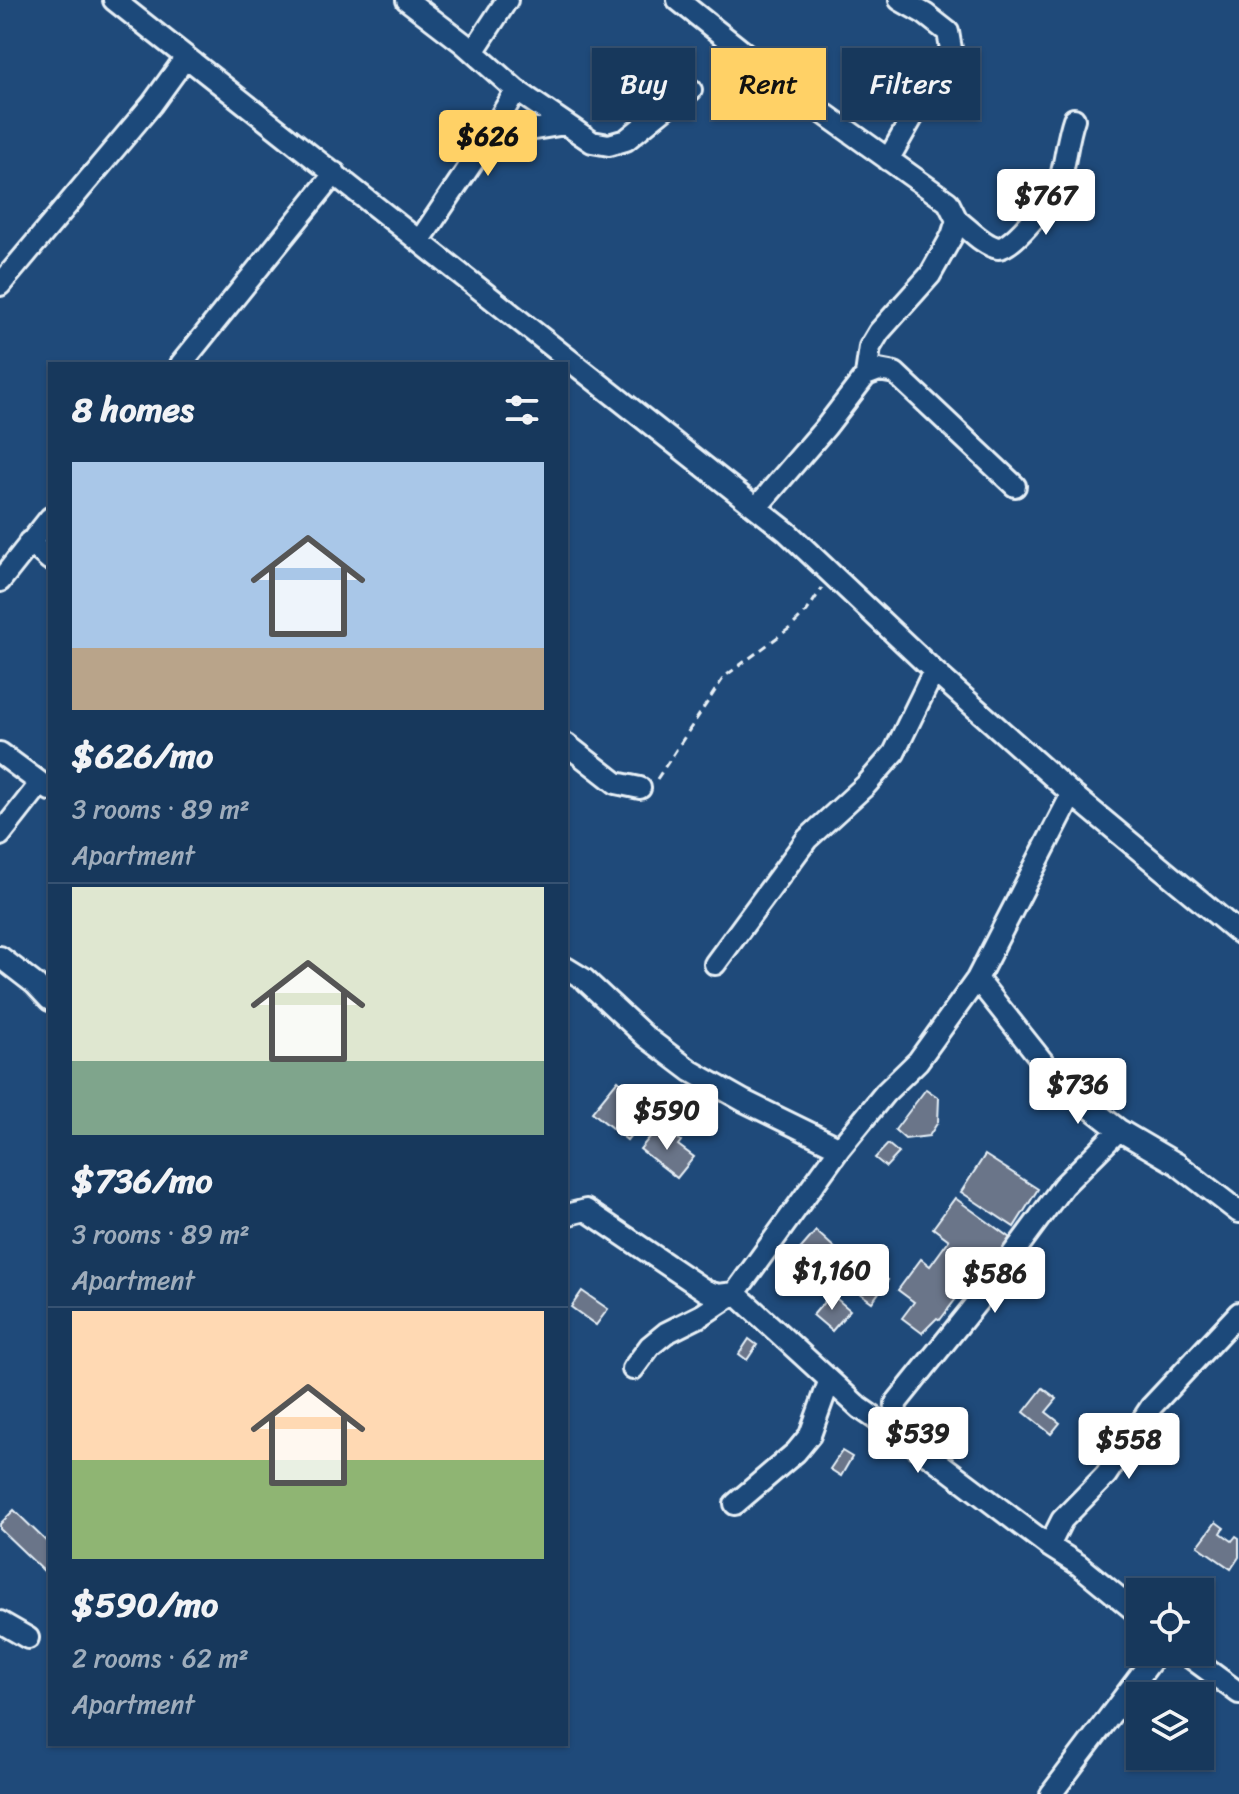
<!DOCTYPE html>
<html lang="en">
<head>
<meta charset="utf-8">
<style>
  :root { --surface:#17385c; --page:#203f62; --text:#f1f3f6; --muted:#9eacbb; --line:#365272; --accent:#ffd166 }
  body { margin:0; font-family:Sriracha,sans-serif; background:var(--page); color:var(--text); height:100vh; display:flex; flex-direction:column; font-size:30px; white-space:nowrap }
  * { box-sizing:border-box; margin:0 }
  p { font-size:26px; color:var(--muted) }
  .icon { flex:none; width:44px; height:44px; fill:none; stroke:currentColor; stroke-width:2; stroke-linecap:round; stroke-linejoin:round }
  .map { position:relative; flex:1; overflow:hidden }
  .side { position:absolute; left:48px; top:362px; width:520px; height:1384px; display:flex; flex-direction:column; background:var(--surface); border-radius:0px; box-shadow:0 2px 6px #0004,0 0 0 2px var(--line) }
  .side>* { flex:none }
  .top-card { position:absolute; left:592px; top:48px; width:526px; height:72px; display:flex; gap:16px }
  .buttons { position:absolute; left:1126px; top:1578px; display:grid; gap:16px }
  .buttons a { display:grid; place-items:center; width:88px; height:88px; border-radius:0px; background:var(--surface); box-shadow:0 2px 6px #0004,0 0 0 2px var(--line); font-size:40px }
  .price { position:absolute; translate:-50% -68px; padding:0 18px; border-radius:8px; background:#fff; color:#222; font-size:26px; line-height:52px; filter:drop-shadow(0 2px 4px #0008) }
  .price::after { content:''; position:absolute; left:50%; top:48px; width:24px; height:18px; margin-left:-12px; background:inherit; clip-path:polygon(0 0,100% 0,50% 100%) }
  .price.on { background:var(--accent); color:#111 }
  ul { padding:0; list-style:none }
  li { display:grid; align-content:center; gap:16px; height:424px; padding:0 24px }
  li+li { border-top:2px solid var(--line) }
  li span { display:grid; place-items:center; height:248px; border-radius:0px; color:#555 }
  li>.icon { margin-inline-start:auto }
  span .icon { width:144px; height:144px; fill:#fffc; stroke-width:1 }
  li b { font-size:34px }
  h2 { display:flex; justify-content:space-between; align-items:center; height:96px; padding:0 24px; font-size:34px }
  .pill { padding:0 28px; border-radius:0px; background:var(--surface); box-shadow:0 2px 6px #0004,0 0 0 2px var(--line); font-size:28px; line-height:72px }
  .pill.on { background:var(--accent); color:#111 }
  .map>svg:first-child { display:block }
</style>
</head>
<body>
<div class="map">
<svg width="1239" height="1794" viewBox="0 0 1239 1794">
  <rect width="100%" height="100%" fill="#1f4a7a"/>
  <filter id="ink" filterUnits="userSpaceOnUse"><feTurbulence type="fractalNoise" baseFrequency=".0125" numOctaves="2"/><feDisplacementMap in="SourceGraphic" scale="16" xChannelSelector="R" yChannelSelector="G"/><feConvolveMatrix kernelMatrix="1 2 1 2 8 2 1 2 1" color-interpolation-filters="sRGB"/></filter>
  <g filter="url(#ink)">
    <path fill="#6a7589" stroke="#e8f1f8" stroke-width="2" d="M618 1080 627 1088 631 1084 647 1098 644 1101 653 1108 627 1140 592 1112Z
      M926 1089 939 1098 938 1122 929 1136 905 1139 895 1130Z
      M660 1125 681 1141 678 1145 694 1157 677 1178 640 1149Z
      M888 1144 899 1153 886 1167 875 1158Z
      M985 1155 1038 1189 1014 1227 961 1192Z
      M955 1198 1010 1238 988 1268 973 1257 952 1286 961 1292 940 1320 937 1318 922 1333 902 1318 914 1302 898 1290 921 1259 930 1266 949 1240 933 1228Z
      M816 1231 837 1250 825 1264 822 1261 808 1277 790 1261Z
      M846 1250 888 1280 872 1302 830 1272Z
      M582 1291 608 1309 596 1325 571 1307Z
      M831 1294 850 1310 832 1331 813 1315Z
      M749 1339 757 1345 747 1360 739 1354Z
      M1043 1388 1057 1399 1046 1412 1060 1423 1051 1434 1024 1412Z
      M842 1451 852 1457 841 1476 830 1469Z
      M14 1510 50 1545V1577L0 1529V1524Z
      M1216 1522 1224 1528 1221 1533 1232 1541 1236 1536 1239 1538V1557L1231 1569 1198 1546Z"/>
    <g fill="none" stroke-linecap="round" stroke-linejoin="round">
      <g stroke="#e8f1f8" stroke-width="26">
        <path id="minor" d="M114 0 787 532 934 671 1072 794 1239 933
          M407 0 463 43 516 90 592 142 609 145 626 140 685 92 691 90
          M678 0 791 90 948 202 957 220 952 236 930 275 879 332 870 347 866 375
          M473 52 507 0
          M482 148 511 133 565 124
          M888 160 951 49 948 32 925 14 900 0
          M957 220C968 228 984 246 998 248 1012 250 1056 194 1060 180 1066 160 1067 139 1074 119
          M420 240 482 148 516 90
          M0 285 152 104 186 57
          M181 364 335 173
          M757 507 826 427 866 375 879 370 895 373 1015 486
          M29 542 50 560
          M0 581 50 518
          M566 744 616 783 640 788
          M0 753 50 790
          M0 835 40 784
          M0 957 35 984 50 1000
          M715 964 807 839 866 785 894 753 934 671
          M566 968 584 979 646 1037 691 1071 744 1101 840 1148
          M977 979 1055 1077 1083 1102 1119 1130 1177 1164 1239 1212
          M566 1215 586 1210 706 1291 718 1295 735 1293 860 1408 934 1459 1049 1546 1079 1565 1140 1615
          M633 1369 650 1346 666 1333 702 1315 735 1293 840 1148 885 1093 918 1061 977 979 1072 794
          M901 1439 895 1422 896 1403 978 1301 1063 1186 1119 1130
          M735 1504 796 1452 810 1435 829 1382
          M1049 1546 1062 1520 1106 1475 1151 1407 1239 1313
          M0 1622 28 1638
          M1183 1652 1239 1693
          M1051 1794 1158 1652"/>
      </g>
      <path stroke="#e8f1f8" stroke-width="3" stroke-dasharray="8 6" stroke-linecap="butt" d="M657 779 724 677 790 628 807 611 822 588"/>
      <use href="#minor" stroke="#1f4a7a" stroke-width="20"/>
    </g>
  </g>
</svg>
<div class="buttons">
<a><svg class="icon" aria-label="locate" viewBox="0 0 24 24"><circle cx="12" cy="12" r="6"/><path d="M12 2v4M12 18v4M2 12h4M18 12h4"/></svg></a>
<a><svg class="icon" aria-label="layers" viewBox="0 0 24 24"><path d="M12 4l9 5-9 5-9-5zM3 14l9 5 9-5"/></svg></a>
</div>
<b class="price on" style="left:488px;top:178px">$626</b>
<b class="price" style="left:1046px;top:237px">$767</b>
<b class="price" style="left:1078px;top:1126px">$736</b>
<b class="price" style="left:667px;top:1152px">$590</b>
<b class="price" style="left:832px;top:1312px">$1,160</b>
<b class="price" style="left:995px;top:1315px">$586</b>
<b class="price" style="left:918px;top:1475px">$539</b>
<b class="price" style="left:1129px;top:1481px">$558</b>
<div class="top-card">
<a class="pill">Buy</a>
<a class="pill on">Rent</a>
<a class="pill">Filters</a>
</div>
<section class="side">
<h2>8 homes<svg class="icon" aria-label="filters" viewBox="0 0 24 24"><path d="M4 7h16M4 17h16"/><circle cx="9" cy="7" r="2"/><circle cx="15" cy="17" r="2"/></svg></h2>
<ul>
<li><span style="background:linear-gradient(#a9c7e8 75%,#b9a48a 0)"><svg class="icon" aria-label="home" viewBox="0 0 24 24"><path d="M3 11l9-7 9 7M6 9v11h12V9"/></svg></span><div><b>$626/mo</b><p>3 rooms · 89 m²</p><p>Apartment</p></div></li>
<li><span style="background:linear-gradient(#dfe7d0 70%,#7fa58c 0)"><svg class="icon" aria-label="home" viewBox="0 0 24 24"><path d="M3 11l9-7 9 7M6 9v11h12V9"/></svg></span><div><b>$736/mo</b><p>3 rooms · 89 m²</p><p>Apartment</p></div></li>
<li><span style="background:linear-gradient(#ffd9b3 60%,#8fb573 0)"><svg class="icon" aria-label="home" viewBox="0 0 24 24"><path d="M3 11l9-7 9 7M6 9v11h12V9"/></svg></span><div><b>$590/mo</b><p>2 rooms · 62 m²</p><p>Apartment</p></div></li>
</ul>
</section>
</div>
</body>
</html>
